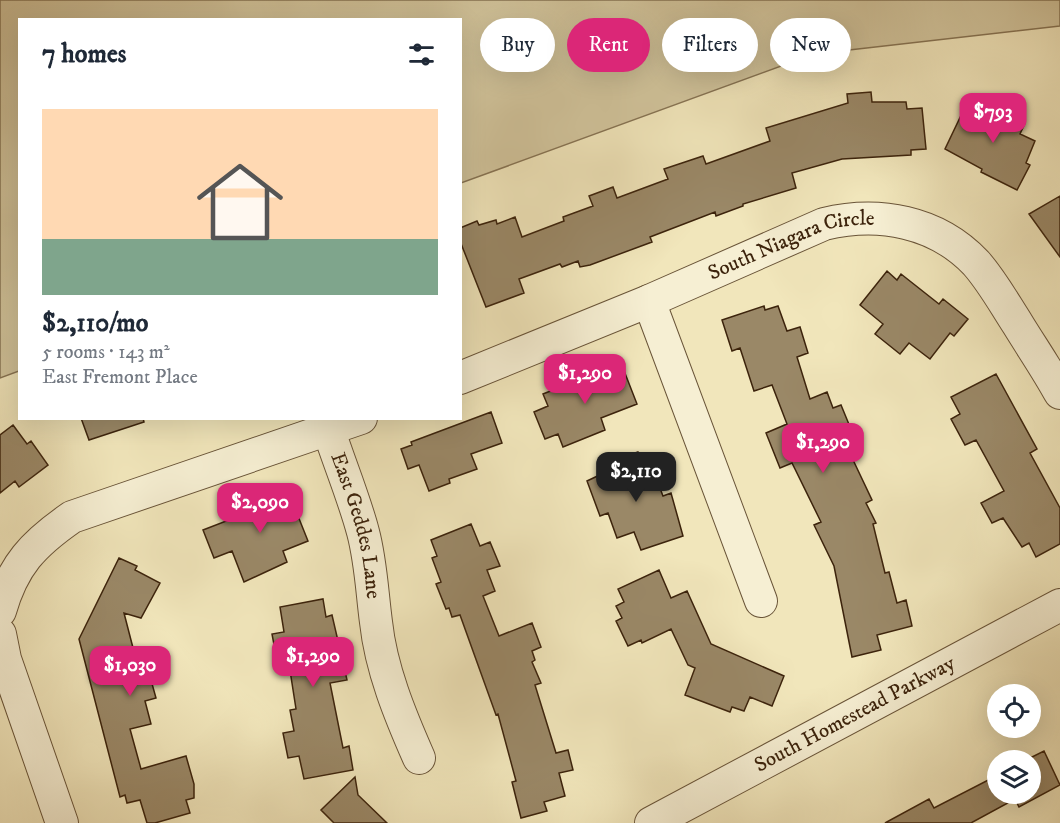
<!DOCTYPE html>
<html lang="en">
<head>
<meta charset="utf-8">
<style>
  :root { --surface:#fff; --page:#f6f6f7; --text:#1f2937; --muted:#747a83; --line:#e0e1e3; --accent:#db2777 }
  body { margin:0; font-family:"IM FELL DW Pica",serif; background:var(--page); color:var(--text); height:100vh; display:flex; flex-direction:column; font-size:22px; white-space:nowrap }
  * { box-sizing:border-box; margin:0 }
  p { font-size:20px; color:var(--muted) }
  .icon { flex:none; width:33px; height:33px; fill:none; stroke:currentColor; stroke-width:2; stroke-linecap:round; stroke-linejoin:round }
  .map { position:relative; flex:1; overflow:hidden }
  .panel { position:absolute; left:18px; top:18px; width:444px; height:402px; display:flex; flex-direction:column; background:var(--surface); border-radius:0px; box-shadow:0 6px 24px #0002 }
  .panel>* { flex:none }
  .top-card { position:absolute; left:480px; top:18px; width:489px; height:54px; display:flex; gap:12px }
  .controls { position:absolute; left:987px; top:684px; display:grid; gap:12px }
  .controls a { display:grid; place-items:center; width:54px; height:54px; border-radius:50%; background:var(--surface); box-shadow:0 6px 24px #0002; font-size:30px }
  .price { position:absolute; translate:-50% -51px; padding:0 14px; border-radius:12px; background:var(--accent); color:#fff; font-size:20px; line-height:39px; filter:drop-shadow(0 2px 3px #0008) }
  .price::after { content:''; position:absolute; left:50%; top:36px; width:18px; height:14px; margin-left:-9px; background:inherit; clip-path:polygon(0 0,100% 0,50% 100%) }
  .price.current { background:#222; color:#fff }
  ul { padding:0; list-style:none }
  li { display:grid; align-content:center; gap:12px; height:318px; padding:0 24px }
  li+li { border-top:2px solid var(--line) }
  li span { display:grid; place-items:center; height:186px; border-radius:0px; color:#555 }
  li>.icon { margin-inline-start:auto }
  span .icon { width:108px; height:108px; fill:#fffc; stroke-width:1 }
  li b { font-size:26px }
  h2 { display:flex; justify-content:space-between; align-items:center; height:72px; padding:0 24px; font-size:26px }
  .tag { padding:0 21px; border-radius:27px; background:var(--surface); box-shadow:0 6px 24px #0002; font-size:21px; line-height:54px }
  .tag.current { background:var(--accent); color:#fff }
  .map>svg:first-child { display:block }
</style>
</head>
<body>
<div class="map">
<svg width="1060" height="823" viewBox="0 0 1060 823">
  <rect width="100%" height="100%" fill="#f1e6bb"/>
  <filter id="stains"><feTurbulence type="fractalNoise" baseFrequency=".00333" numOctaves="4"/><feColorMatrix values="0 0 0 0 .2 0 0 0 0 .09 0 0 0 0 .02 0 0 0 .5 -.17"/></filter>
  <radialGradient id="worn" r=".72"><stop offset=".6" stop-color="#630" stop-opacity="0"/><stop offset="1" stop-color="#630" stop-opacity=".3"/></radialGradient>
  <path fill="#d2c59d" stroke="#877454" stroke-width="1.5" d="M0 0H1060V26L814 54 461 183 460 20H20L19 371 0 378Z"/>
  <path fill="#9a8867" stroke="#3c230c" stroke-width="1.5" d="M871 92 872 102H906L907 109 922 108 926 149 911 150V155L842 159 792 173 796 188 743 204V206L716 216 715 212 650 237 652 242 590 265 580 267 578 261 562 267 560 264 519 279 524 293 486 307 460 241V228L477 221 479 225 496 220 497 224 515 217 522 237 564 221 563 217 593 206 589 196 613 187 617 198 668 179 664 169 703 156 706 164 770 141 766 128 848 103 847 94Z
    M987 104 1025 123 1020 134 1035 141 1026 163 1030 165 1017 190 981 172 982 169 945 149 966 105 982 113Z
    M1060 196V257L1029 214Z
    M887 271 897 280 901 274 939 304 943 299 968 319 954 336 950 333 930 359 909 343 900 354 875 334 883 324 860 305Z
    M764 306 765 310 778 306 787 331 800 327 808 353 797 357 810 399 827 392 833 408 841 405 855 439 845 443 872 500 866 503 876 523 873 524 885 573 889 572 897 603 906 600 912 626 877 635 881 650 852 657 834 566 814 525 821 522 792 463 780 468 766 433 787 424 772 385 754 391 740 348 732 351 722 320Z
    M621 363 637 404 601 418 605 430 563 447 558 434 545 439 534 412 548 406 543 394Z
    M996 374 1037 449 1030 453 1060 508V544L1036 557 1029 543 1022 547 1003 518 992 523 981 503 1004 491 976 440 965 445 951 419 960 414 951 397Z
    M491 412 502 443 471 454 477 469 449 479 450 483 429 491 419 465 408 469 401 449 412 445 411 442Z
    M81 418H143L144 422 89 440Z
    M13 425 27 444 31 441 48 465 19 487 15 481 0 493V435Z
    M638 452 640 456 643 455 651 474 654 473 663 496 671 493 683 536 641 550 634 532 617 538 608 513 600 516 587 481 621 465 618 459Z
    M290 484 298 504 294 506 308 541 283 551 287 562 244 582 232 551 214 558 203 530 265 506 260 495Z
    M471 524 480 546 490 542 500 566 487 570 495 591 483 596 499 636 532 623 541 647 532 651 535 660 532 662 541 683 535 685 556 753 568 750 573 770 559 773 565 796 544 802 547 811 521 818 512 782 516 781 498 714 496 715 460 615 452 617 449 608 446 609 436 584 441 582 432 558 437 556 431 540Z
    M119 558 137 566 135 570 160 583 141 618 124 613 140 675 149 673 156 698 145 701 151 724 130 729 141 769 186 756 194 784V798L186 800 190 813 155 823H147L140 800 127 803 125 795 120 797 79 639Z
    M659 570 671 598 687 591 711 644 784 676 772 706 750 697 744 711 732 707 730 712 685 695 695 668 688 665 671 629 642 643 641 640 628 646 616 621 622 618 616 606 624 602 618 589Z
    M323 599 326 617 332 615 347 680 330 683 343 748 349 746 353 770 304 779 299 756 288 758 283 733 294 731 290 710 296 709 289 664 278 666 272 634 284 632 280 607Z
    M1044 751 1060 785 1019 807 1015 799 971 823H885L929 799 934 808 998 775V794H1030V760H1026Z
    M355 777 358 795 387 823H334L321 810Z"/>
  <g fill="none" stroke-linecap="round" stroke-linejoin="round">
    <g stroke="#695438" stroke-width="34">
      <g id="minor">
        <path d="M649 301 761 601"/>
        <path id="s1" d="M460 378 649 301 824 224C879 211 936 221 976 263 992 281 1004 303 1017 323 1031 346 1047 369 1060 393"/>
        <path id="s2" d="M329 431C340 465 354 498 363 532 371 562 372 592 376 622 381 669 400 715 419 758"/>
        <path d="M0 611C13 565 33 544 72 517L361 418"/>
        <path d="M0 634 5 659 62 823"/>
        <path id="s3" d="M651 823 1060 605"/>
      </g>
    </g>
    <use href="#minor" stroke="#f6efd3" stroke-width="32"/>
  </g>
  <g text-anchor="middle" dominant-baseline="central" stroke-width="5" stroke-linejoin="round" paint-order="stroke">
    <g font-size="21" fill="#3c230c" stroke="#f6efd3">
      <text stroke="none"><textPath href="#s1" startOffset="358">South Niagara Circle</textPath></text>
      <text stroke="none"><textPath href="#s2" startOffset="99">East Geddes Lane</textPath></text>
      <text stroke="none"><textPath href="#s3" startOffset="231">South Homestead Parkway</textPath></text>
    </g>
  </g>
  <rect width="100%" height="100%" filter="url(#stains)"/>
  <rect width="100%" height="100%" fill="url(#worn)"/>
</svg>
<div class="controls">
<a><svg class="icon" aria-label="locate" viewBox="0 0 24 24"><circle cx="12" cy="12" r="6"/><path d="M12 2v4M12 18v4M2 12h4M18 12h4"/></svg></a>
<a><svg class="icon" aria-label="layers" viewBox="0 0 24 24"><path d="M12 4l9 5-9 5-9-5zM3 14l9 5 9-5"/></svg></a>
</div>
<b class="price" style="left:993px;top:144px">$793</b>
<b class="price" style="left:585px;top:405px">$1,290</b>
<b class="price" style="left:823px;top:474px">$1,290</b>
<b class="price current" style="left:636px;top:503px">$2,110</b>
<b class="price" style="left:260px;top:534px">$2,090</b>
<b class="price" style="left:313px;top:688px">$1,290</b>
<b class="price" style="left:130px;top:697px">$1,030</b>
<div class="top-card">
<a class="tag">Buy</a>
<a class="tag current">Rent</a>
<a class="tag">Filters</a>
<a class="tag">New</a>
</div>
<section class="panel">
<h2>7 homes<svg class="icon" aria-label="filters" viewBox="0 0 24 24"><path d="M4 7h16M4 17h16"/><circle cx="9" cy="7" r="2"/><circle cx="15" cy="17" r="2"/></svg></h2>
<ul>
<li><span style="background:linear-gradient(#ffd9b3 70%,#7fa58c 0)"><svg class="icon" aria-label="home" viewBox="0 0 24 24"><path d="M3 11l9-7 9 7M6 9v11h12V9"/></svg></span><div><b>$2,110/mo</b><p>5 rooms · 143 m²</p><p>East Fremont Place</p></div></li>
</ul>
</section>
</div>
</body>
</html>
